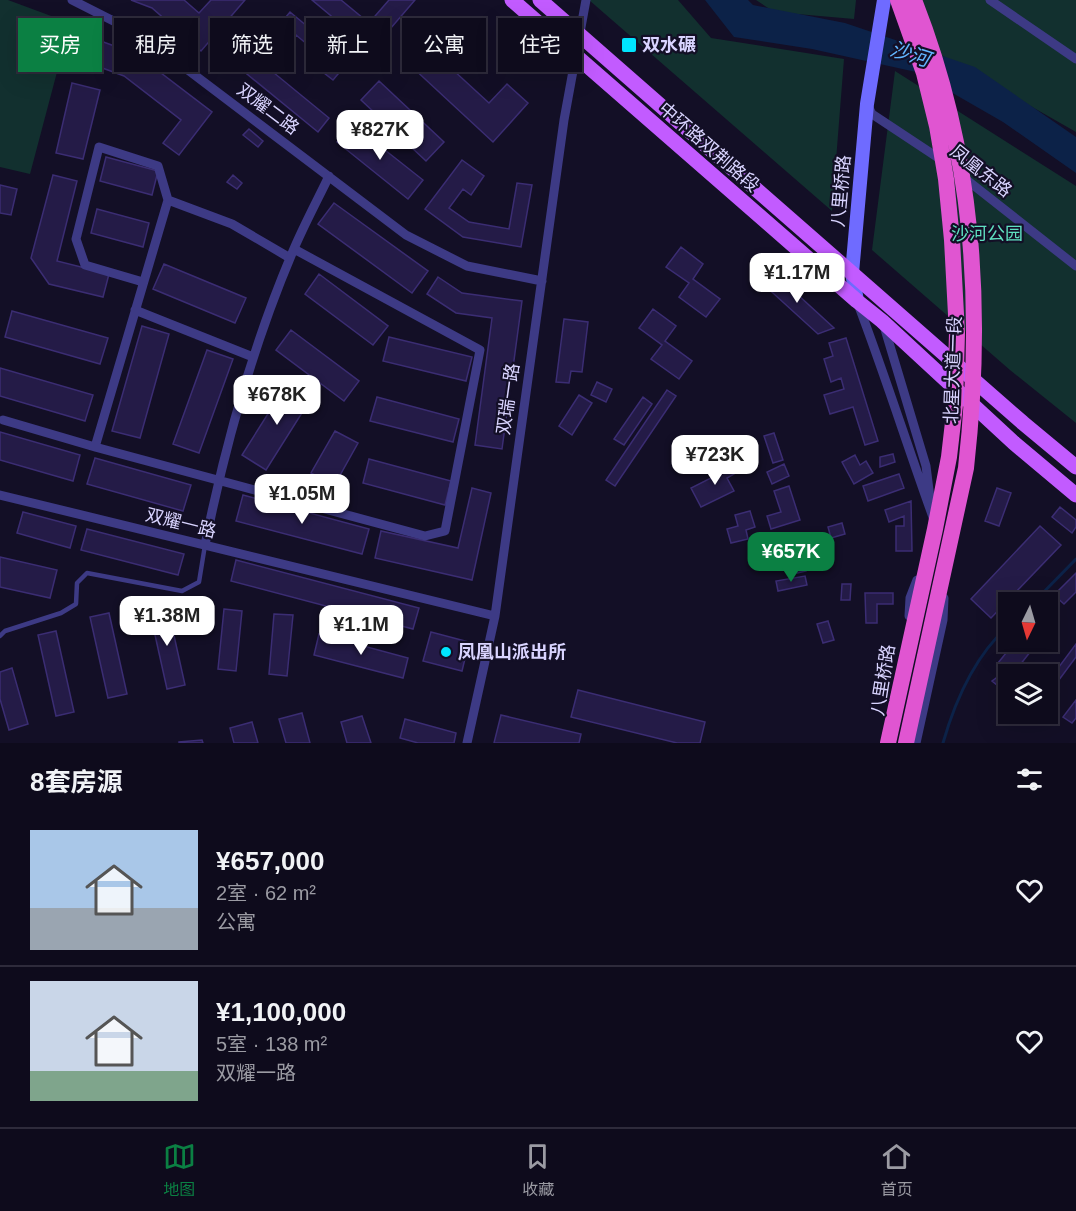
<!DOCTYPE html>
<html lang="zh">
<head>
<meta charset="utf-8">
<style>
  :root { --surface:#0e0b1c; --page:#1c1929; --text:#f1f3f6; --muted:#9b9ba3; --line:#2e2b3b; --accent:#0b8043 }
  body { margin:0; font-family:Helvetica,"Noto Sans SC",sans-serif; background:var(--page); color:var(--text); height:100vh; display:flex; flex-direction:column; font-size:22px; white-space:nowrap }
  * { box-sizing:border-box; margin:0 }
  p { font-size:20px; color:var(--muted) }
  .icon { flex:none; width:33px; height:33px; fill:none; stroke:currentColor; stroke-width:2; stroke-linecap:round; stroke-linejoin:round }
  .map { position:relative; height:743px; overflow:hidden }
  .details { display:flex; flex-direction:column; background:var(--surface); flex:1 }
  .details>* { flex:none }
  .hud { position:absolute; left:18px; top:18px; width:600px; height:54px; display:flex; gap:12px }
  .needle { width:39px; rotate:185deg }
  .controls { position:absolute; left:998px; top:592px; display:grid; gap:12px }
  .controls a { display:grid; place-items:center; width:60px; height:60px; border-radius:0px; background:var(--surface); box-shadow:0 6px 24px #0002,0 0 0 2px var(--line); font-size:30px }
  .price { position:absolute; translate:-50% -51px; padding:0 14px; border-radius:12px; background:#fff; color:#222; font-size:20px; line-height:39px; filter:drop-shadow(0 2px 3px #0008) }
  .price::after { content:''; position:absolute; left:50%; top:36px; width:18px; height:14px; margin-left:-9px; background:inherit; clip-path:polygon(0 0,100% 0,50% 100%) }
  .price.current { background:var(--accent); color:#fff }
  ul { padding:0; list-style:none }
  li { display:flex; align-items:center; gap:18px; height:150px; padding:0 30px }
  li+li { border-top:2px solid var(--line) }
  li span { display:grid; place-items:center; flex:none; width:168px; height:120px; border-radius:0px; color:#555 }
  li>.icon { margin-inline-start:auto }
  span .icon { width:72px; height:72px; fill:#fffc; stroke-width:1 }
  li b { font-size:26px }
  h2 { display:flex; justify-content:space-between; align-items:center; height:72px; padding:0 30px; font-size:26px }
  .chip { padding:0 21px; border-radius:0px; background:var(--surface); box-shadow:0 6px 24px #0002,0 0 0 2px var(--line); font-size:21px; line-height:54px }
  .chip.current { background:var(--accent); color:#fff }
  .tab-bar { display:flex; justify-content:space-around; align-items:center; height:84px; border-top:2px solid var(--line); background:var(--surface); font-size:16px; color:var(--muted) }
  .tab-bar a { display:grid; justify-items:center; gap:3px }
  .tab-bar .current { color:var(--accent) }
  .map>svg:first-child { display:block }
</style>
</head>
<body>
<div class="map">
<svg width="1076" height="743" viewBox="0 0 1076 743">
  <rect width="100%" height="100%" fill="#130f26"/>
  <path fill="#12302f" d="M0 0H8L70 23 30 174 0 167Z
    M589 0H678L711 38 844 59 832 211Z
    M756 0H856L854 19 774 12Z
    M921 0H1076V132L913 39Z
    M895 71 1076 186V423L1010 370 872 250Z"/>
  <path fill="#0c2248" d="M705 0H748L753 5 845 23 975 67 1076 137V173L1003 122 916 72 812 49 734 37Z"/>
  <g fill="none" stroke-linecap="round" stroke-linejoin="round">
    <path stroke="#0c2248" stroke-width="3" d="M1033 603 1076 559
      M943 743C955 701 975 656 1008 626"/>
  </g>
  <path fill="#241b47" stroke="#3b2d73" stroke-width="1.5" d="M131 0H184L199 13 211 0H245L201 51 152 8Z
    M312 0H341L369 23 389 0H415L372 50Z
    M290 12 349 61 333 80 319 69 326 60 296 35 268 68 329 118 318 132 242 70Z
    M79 33 136 54 212 112 179 155 163 143 181 120 124 76 70 56Z
    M428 47 489 103 507 84 528 103 493 142 411 66Z
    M379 81 444 142 426 161 361 100Z
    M72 83 100 90 83 159 56 153Z
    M352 124 423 180 408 199 337 142Z
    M249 129 263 141 258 147 243 135Z
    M106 157 158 171 152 195 100 181Z
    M462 160 484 176 471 195 463 189 449 208 469 222 509 229 517 183 532 185 521 247 463 237 425 209Z
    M53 175 77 181 57 261 109 274 103 297 49 284 31 258Z
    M233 175 242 183 237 189 227 182Z
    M0 185 17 189 11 215 0 213Z
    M334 203 428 271 412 293 318 224Z
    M97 209 149 223 143 247 91 233Z
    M681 247 703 264 693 279 720 299 706 317 679 297 689 283 666 267Z
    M164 264 246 298 235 323 153 289Z
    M773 272 834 328 818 334 763 284Z
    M319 274 388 326 373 345 305 294Z
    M438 277 462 293 522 301 502 449 475 445 492 318 456 313 427 294Z
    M653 309 676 326 665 341 692 361 679 379 651 359 662 345 639 328Z
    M12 311 108 338 100 364 5 337Z
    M564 319 588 322 582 372 571 371 569 383 556 382Z
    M142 326 169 334 140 438 112 431Z
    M291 330 359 381 344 401 276 350Z
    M389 337 472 357 466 381 383 361Z
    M846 338 878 441 865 445 853 407 830 414 824 395 844 389 841 378 831 382 824 359 833 356 829 343Z
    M207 350 233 359 199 453 173 444Z
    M0 368 93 395 85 421 0 396Z
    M288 382 312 397 266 470 242 455Z
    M597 382 612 389 606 402 591 395Z
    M667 390 676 396 615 486 606 480Z
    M579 395 592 403 572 435 559 426Z
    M377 397 459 419 453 442 370 421Z
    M643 397 652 404 624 445 614 439Z
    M335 431 358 443 334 486 311 473Z
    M0 432 80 455 73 481 0 460Z
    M774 433 783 460 773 463 764 436Z
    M893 454 895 462 880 467V457Z
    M855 455 860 465 866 461 873 473 854 484 842 462Z
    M95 458 191 485 183 511 87 484Z
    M369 459 451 481 445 505 363 483Z
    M727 460 734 474 727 478 734 491 701 507 691 488 719 474 715 466Z
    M784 464 789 476 772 484 767 472Z
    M899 474 904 488 868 501 863 486Z
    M789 486 800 520 771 529 767 516 781 512 774 491Z
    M472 488 491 493 472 580 375 558 381 531 458 548Z
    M997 488 1011 493 999 526 985 521Z
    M243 495 369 529 362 554 236 521Z
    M911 501 912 551H896V526H904V516L889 522 885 510Z
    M1060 507 1076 520V527L1072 533 1052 517Z
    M750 511 755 527 746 530 748 539 731 543 727 529 738 526 735 515Z
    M23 512 76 526 70 548 17 533Z
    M842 523 845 534 831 538 828 527Z
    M1040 526 1061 545 991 618 971 599Z
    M87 529 184 554 178 575 81 550Z
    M802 554 806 571 797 573 795 563 776 567 775 559Z
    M0 557 57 570 50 598 0 587Z
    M236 560 419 608 413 629 231 581Z
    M1076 573V592L1064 604 1054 595Z
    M805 576 807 585 778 591 776 581Z
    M842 584H851L850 600H841Z
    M865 593H893V604H877V623H866Z
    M167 604 185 685 167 689 149 608Z
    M224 609 242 611 236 671 218 669Z
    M109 613 127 694 108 698 90 617Z
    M274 614 293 615 287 676 269 674Z
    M1047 617 1054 622 1047 631Z
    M828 621 834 640 823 643 817 624Z
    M56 631 74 712 56 716 38 635Z
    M431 632 469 642 462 671 423 661Z
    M319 634 408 658 403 678 314 655Z
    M1015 642H1038L1012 675 998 663Z
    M1076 644V657L1047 696V683Z
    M12 668 28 724 9 730 0 699V672Z
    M999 676 1008 683V694L992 681Z
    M578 690 705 722 700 743H677L571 717Z
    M1076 700V718L1072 723 1063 717Z
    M302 713 310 743H286L279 719Z
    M501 715 581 734 579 743H494Z
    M362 716 371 743H347L341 722Z
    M405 719 456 733 454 743H418L400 738Z
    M252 722 258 743H234L230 728Z
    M202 740 203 743H179V742Z"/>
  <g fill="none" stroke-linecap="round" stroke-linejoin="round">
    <path stroke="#3d3a85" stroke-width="4.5" d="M0 636 5 631 61 613 76 604 77 583 87 573 182 591 199 582 205 545"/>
    <path stroke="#3d3a85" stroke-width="9" d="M72 0 143 36 406 235 467 266 542 281
      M990 0 1076 59
      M868 106 872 114 943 161
      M963 177 1076 266
      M168 200 232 224 290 258
      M858 304C885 375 908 448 934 520
      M135 310 253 357
      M884 326 926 466 930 498
      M3 420 95 447 425 536 445 531 480 350 294 249
      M95 447 168 200 158 166 99 147 76 239 85 265 143 282
      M0 495 495 616
      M205 545C225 445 253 345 293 251 304 225 317 201 329 176
      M909 616 910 598 917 580
      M467 743 495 616 564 120 586 0
      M916 743 943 620 944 598"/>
    <path stroke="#6f6bff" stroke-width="14" d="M857 301 852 273 867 104 884 0"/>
    <path stroke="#c25bff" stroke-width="15" d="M512 0 857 301 882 321 1014 443 1076 495
      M540 0 1023 423 1076 467"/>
    <path stroke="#e055d1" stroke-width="16" d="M888 743 935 529 949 457 955 405 957 333 952 240 946 179 937 126 924 73 898 0
      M906 743 966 468C984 307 974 152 914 0"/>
  </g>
  <g fill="#00e5ff" stroke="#130f26" stroke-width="2">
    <rect x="621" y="37" width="16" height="16" rx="3"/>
    <circle cx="446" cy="652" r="6"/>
  </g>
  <g text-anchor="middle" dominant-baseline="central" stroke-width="4.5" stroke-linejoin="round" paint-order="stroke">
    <g font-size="18" font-weight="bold" fill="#d9d4ff" stroke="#130f26" text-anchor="start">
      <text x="642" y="45">双水碾</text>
      <text x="458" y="652">凤凰山派出所</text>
    </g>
    <g font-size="18" fill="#d9d4ff" stroke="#130f26">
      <text transform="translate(268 109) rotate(37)">双耀二路</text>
      <text transform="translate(709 147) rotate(41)">中环路双荆路段</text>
      <text transform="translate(981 171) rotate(38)">凤凰东路</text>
      <text transform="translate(841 191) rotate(-85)">八里桥路</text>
      <text transform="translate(953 370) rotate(-88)">北星大道一段</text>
      <text transform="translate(508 399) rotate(-82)">双瑞一路</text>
      <text transform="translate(181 523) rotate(14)">双耀一路</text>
      <text transform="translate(883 680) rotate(-81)">八里桥路</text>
    </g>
    <g font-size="18" fill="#5fe0c0" stroke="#130f26">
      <text x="987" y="234">沙河公园</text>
    </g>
    <g font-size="20" font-style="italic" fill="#62b6ff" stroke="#130f26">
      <text transform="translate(910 54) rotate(17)">沙河</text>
    </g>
  </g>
</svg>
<div class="controls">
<a><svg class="needle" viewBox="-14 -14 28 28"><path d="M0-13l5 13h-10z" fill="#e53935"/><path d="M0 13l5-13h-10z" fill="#9b9ba3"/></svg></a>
<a><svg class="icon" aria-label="layers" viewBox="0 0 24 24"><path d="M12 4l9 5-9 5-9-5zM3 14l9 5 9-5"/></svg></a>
</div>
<b class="price" style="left:380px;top:161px">¥827K</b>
<b class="price" style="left:797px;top:304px">¥1.17M</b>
<b class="price" style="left:277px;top:426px">¥678K</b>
<b class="price" style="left:715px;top:486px">¥723K</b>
<b class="price" style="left:302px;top:525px">¥1.05M</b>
<b class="price current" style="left:791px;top:583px">¥657K</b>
<b class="price" style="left:167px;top:647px">¥1.38M</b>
<b class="price" style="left:361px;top:656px">¥1.1M</b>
<div class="hud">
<a class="chip current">买房</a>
<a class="chip">租房</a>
<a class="chip">筛选</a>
<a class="chip">新上</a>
<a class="chip">公寓</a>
<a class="chip">住宅</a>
</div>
</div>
<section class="details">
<h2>8套房源<svg class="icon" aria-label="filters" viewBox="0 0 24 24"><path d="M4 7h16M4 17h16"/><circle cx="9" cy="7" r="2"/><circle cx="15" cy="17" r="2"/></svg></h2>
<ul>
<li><span style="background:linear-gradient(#a9c7e8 65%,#9aa5b1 0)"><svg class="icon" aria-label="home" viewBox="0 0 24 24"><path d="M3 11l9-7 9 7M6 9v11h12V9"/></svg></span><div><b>¥657,000</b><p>2室 · 62 m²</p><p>公寓</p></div><svg class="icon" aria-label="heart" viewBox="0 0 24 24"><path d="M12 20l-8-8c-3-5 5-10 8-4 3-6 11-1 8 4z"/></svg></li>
<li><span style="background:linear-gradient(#c9d6e8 75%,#7fa58c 0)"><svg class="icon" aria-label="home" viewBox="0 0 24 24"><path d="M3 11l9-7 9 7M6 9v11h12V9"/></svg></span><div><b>¥1,100,000</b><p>5室 · 138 m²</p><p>双耀一路</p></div><svg class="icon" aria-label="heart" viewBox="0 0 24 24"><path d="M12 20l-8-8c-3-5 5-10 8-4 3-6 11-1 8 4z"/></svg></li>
</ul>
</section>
<nav class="tab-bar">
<a class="current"><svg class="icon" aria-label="map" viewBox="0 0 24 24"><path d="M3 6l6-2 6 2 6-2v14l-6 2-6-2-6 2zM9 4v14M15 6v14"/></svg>地图</a>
<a><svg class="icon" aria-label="saved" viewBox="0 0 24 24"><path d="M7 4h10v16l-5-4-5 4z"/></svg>收藏</a>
<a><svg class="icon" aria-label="home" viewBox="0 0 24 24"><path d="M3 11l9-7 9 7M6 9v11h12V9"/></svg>首页</a>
</nav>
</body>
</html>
